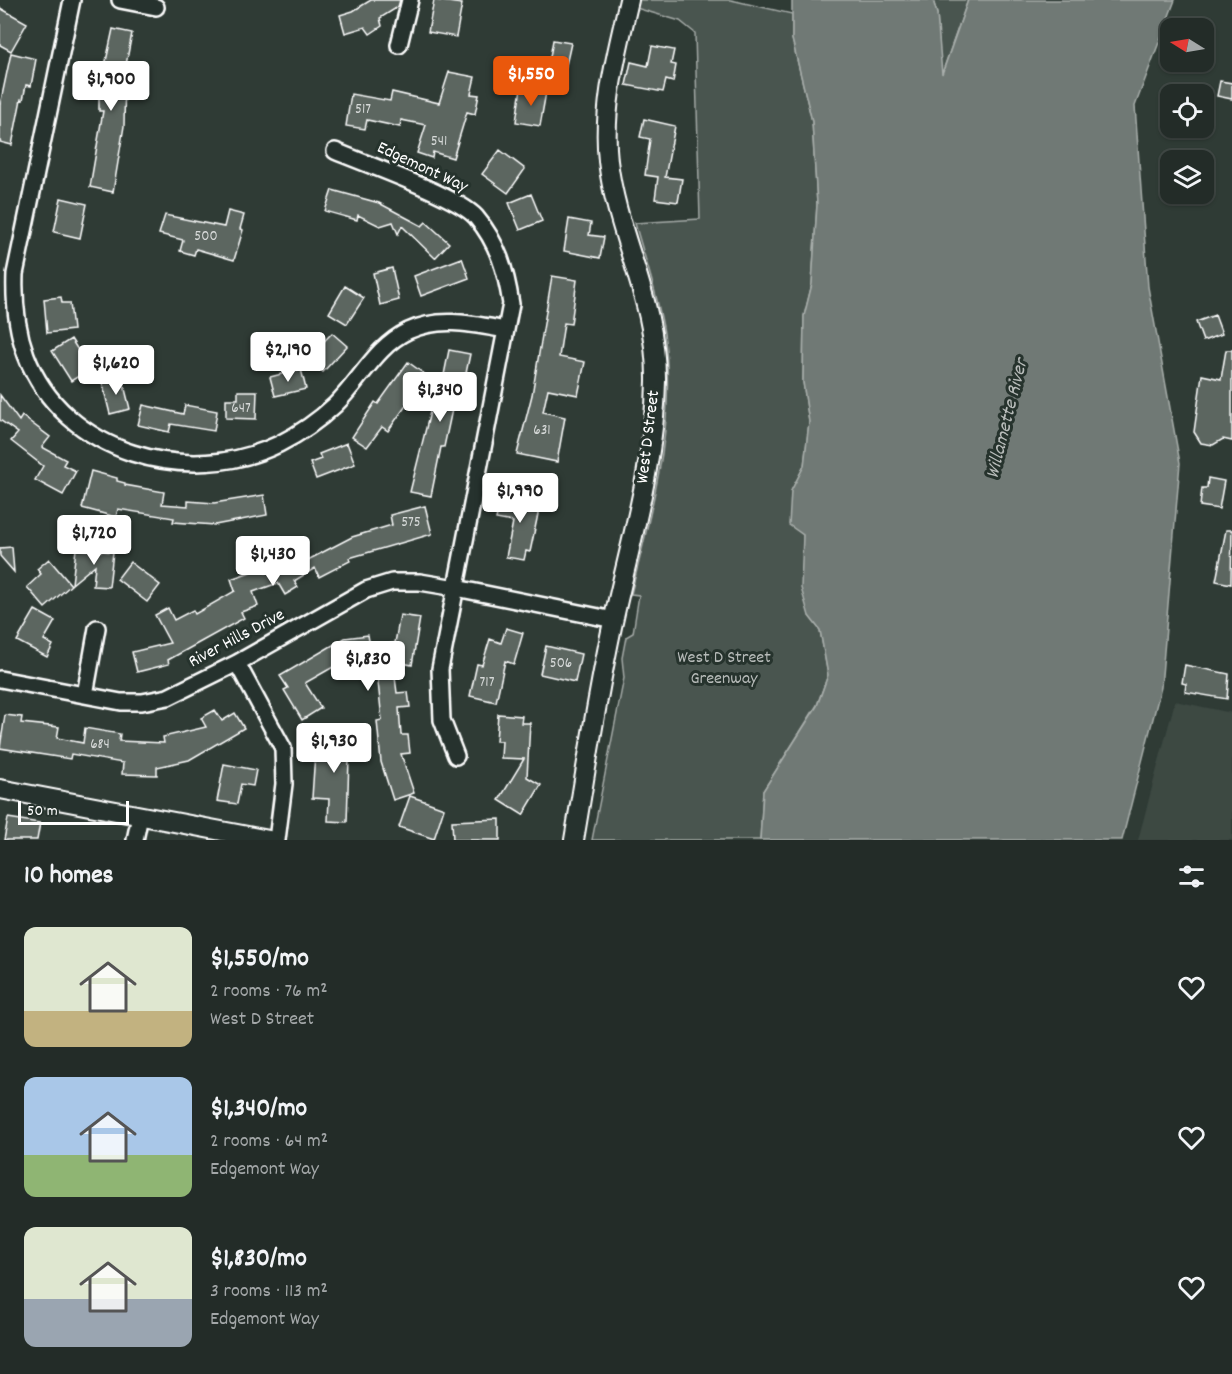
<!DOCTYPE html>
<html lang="en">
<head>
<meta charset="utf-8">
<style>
  :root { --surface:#232c28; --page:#2b3430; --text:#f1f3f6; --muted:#a3a7a8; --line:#404845; --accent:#ea580c }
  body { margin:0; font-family:Dekko,sans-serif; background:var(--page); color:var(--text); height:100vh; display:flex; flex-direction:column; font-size:22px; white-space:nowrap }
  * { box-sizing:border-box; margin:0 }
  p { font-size:20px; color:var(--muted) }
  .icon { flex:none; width:33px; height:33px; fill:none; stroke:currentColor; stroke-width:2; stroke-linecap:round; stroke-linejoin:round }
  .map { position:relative; height:840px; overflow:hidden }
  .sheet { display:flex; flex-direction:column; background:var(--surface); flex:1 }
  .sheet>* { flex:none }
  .needle { width:39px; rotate:281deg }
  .controls { position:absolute; left:1160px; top:18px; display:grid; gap:12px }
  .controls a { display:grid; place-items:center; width:54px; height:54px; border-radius:12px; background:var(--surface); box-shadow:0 2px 4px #0004,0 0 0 2px var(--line); font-size:30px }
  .scale { position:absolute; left:18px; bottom:15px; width:111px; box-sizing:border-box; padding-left:6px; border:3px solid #fff; border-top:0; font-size:16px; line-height:21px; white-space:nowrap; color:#fff; -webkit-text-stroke:4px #26332d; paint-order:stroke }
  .price { position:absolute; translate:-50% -51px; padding:0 14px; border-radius:6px; background:#fff; color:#222; font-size:20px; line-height:39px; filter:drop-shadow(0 2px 3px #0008) }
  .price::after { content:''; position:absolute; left:50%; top:36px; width:18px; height:14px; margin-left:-9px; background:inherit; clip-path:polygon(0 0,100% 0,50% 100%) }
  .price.selected { background:var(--accent); color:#fff }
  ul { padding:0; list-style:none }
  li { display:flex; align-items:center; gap:18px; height:150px; padding:0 24px }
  li span { display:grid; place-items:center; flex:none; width:168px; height:120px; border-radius:12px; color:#555 }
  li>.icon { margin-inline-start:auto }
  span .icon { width:72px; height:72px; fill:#fffc; stroke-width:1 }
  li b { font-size:26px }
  h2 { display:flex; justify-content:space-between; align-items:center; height:72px; padding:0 24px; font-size:26px }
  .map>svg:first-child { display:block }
</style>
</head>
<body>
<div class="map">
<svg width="1232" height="840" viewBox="0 0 1232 840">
  <rect width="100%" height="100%" fill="#2f3b35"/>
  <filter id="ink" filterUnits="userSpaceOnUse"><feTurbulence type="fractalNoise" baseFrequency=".0167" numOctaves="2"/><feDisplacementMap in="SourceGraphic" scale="12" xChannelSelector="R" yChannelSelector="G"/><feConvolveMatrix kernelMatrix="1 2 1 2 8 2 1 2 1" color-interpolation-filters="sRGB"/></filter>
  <g filter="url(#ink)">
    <path fill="#3c4842" d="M1175 701 1232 713V840H1138Z"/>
    <path fill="#4a544f" stroke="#a4aaa7" stroke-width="1.5" d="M638 0H731L792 14V39L812 121 817 204 812 284 804 316 803 382 809 422 804 466 791 491 803 535 809 616 820 630 828 675 817 705 763 791 760 840H592L624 678 622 658 626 637 633 633 639 595 631 594C652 508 677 422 664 333 658 295 645 260 635 223L700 219 695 33 680 21 636 8Z
      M933 0H968L941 76 937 14Z"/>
    <path fill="#707975" stroke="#a9afac" stroke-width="1.5" d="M792 0H933L937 14 942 74 968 0H1175L1135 106 1148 287 1180 463 1161 687 1122 840H760L763 791 817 706 828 675 820 630 809 616 801 588 803 535 789 525 791 491 804 466 809 422 803 382 804 316 812 284 817 204 812 121 792 39Z"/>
    <path fill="#5b6661" stroke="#fff" stroke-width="1.5" d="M371 0H400L398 7 380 18 382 26 370 34 365 27 345 33 340 15 353 11Z
      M434 0 462 4 456 37 428 32Z
      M0 8 27 23 11 51 0 45Z
      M113 29 132 33 125 70 124 126 113 192 90 187 103 111H99V75H103Z
      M553 40 571 43 565 70 548 68Z
      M652 46 674 50 671 64 676 65 673 82 666 80 663 92 626 85 631 62 648 66Z
      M11 53 36 59 31 86 26 85 23 100 21 99 12 145 0 142V105Z
      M449 72 475 77 471 94 479 95 475 114 467 112 453 158 433 152 432 158 417 153 426 125 401 120 400 127 367 120 365 129 346 126 351 94 390 101 392 92 439 103Z
      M1220 81 1232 83V99L1217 96Z
      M521 88 546 92 540 126 516 122Z
      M644 119 675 126 665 177 682 179 678 202 655 199 658 177 645 175 650 139 640 137Z
      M500 150 525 169 508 193 482 174Z
      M332 190 379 203 422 226 426 222 449 243 435 258 402 226 398 234 393 222 380 226 358 215 357 220 325 211Z
      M531 194 542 221 520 230 509 203Z
      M61 198 87 204 80 238 54 232Z
      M228 211 244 215 240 229 243 230 234 260 196 249 194 255 180 251 183 240 159 234 165 215 224 227Z
      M569 219 591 223 589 235 604 237 600 258 564 251Z
      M462 258 469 278 421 296 414 276Z
      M392 268 399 300 380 305 373 273Z
      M552 276 577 280 571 324 564 323 559 357 585 362 578 395 548 389 543 412 565 417 557 462 517 454 532 395Z
      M345 286 364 298 347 324 329 313Z
      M61 297 62 303H70L73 330 47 333 44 299Z
      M1215 315 1222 334 1203 341 1196 322Z
      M332 333 347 346 323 372 308 358Z
      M71 339 90 369 71 381 52 351Z
      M449 350 470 354 460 402 454 400 444 447H441L431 496 410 492 432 404 438 405Z
      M1226 350H1232V441L1223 439 1213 445 1201 443 1194 432 1202 375 1221 379Z
      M408 362 427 376 388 431 382 427 367 447 352 437 375 402 378 404Z
      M301 369 306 389 275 396 270 377Z
      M122 377 130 409 110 414 102 382Z
      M238 391H257L256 419 226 418V399H238Z
      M0 395 19 421 22 416 50 437 42 447 66 460 63 465 76 471 63 495 35 480 43 466 11 441 18 433 0 420Z
      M143 405 183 414 185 405 217 411 214 431 171 424 169 432 138 425Z
      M347 443 355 464 316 479 310 463 321 459 319 454Z
      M91 471 117 478V481L125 483V485L164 492 162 504 188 506V501L214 503 264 495 267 515 215 525 173 522 174 518 118 509 116 517 82 508Z
      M1208 478 1224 481 1219 509 1200 506 1202 488H1207Z
      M516 495 541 500 530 552 526 551 524 560 506 557 513 522 496 519 500 501 514 504Z
      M425 506 432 534 349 558 350 561 319 577 315 568 294 581 298 587 285 595 278 583 253 592 258 606 241 612 244 618 168 660 169 664 137 672 132 652 170 643 155 615 168 608 174 620 193 610 195 614 235 591 231 579 264 567 266 573 298 554 304 562 352 537 392 525 390 515Z
      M1226 530H1232L1231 584 1216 581Z
      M12 547 14 572 0 556V548Z
      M76 549 113 552 109 587 93 586 95 565 72 584Z
      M49 559 71 585 45 608 27 587 41 574 37 569Z
      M130 562 160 585 147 602 117 579Z
      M35 610 55 621 44 640 53 645 47 657 17 641Z
      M400 615 420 618 412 665 393 661 397 693 408 692 410 707 399 708 401 735H408L410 753 401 754 414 793 393 800 381 762 377 721 382 720 376 663 350 666 349 658 305 683 321 708 302 720 284 690 288 688 280 676 345 638 368 635 370 646 395 643Z
      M506 628 523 633 514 664 505 661 496 702 470 696 477 664 482 665 490 639 501 643Z
      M546 646 581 654 575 682 540 674Z
      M1185 665 1229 674 1227 699 1185 692 1186 684 1182 683Z
      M215 710 222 721 235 713 244 728 189 760 157 767V775L122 774 123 763 71 754 70 759 0 748 5 715 22 717 21 723 59 727 57 738 83 743 85 728 120 734 119 741 164 743 163 737 206 727 201 718Z
      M498 714 522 716 521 723H530L527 777 541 785 523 815 499 800 524 759 501 758 502 741H496Z
      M329 727H350L347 822 328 821 329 799 312 798 315 753H329Z
      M224 764 256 770 253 786 241 784 237 804 217 801Z
      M410 796 444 808 434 839 399 827Z
      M8 818 40 823 37 840H4Z
      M500 819V840H453L452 821Z"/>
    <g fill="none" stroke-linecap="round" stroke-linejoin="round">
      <g stroke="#fff" stroke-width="20">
        <path id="minor" d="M72 0 15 274C14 302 16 328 26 355 63 454 189 488 279 444 299 434 319 420 335 405 360 381 376 346 408 331 440 316 473 324 506 330
          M120 0 156 7
          M399 45 410 0
          M335 151C366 164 457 196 476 217 498 243 506 271 511 304L440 669 442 720 456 756
          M237 663 283 748 284 784 277 840
          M0 679 121 702H142L168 697 237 663 366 590 392 582H420L456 588 614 620
          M85 695 97 628
          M135 840 140 816"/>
      </g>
      <g stroke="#fff" stroke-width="22">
        <path id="tertiary" d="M0 789 269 840
          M574 840C587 764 598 688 615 613 632 536 655 460 656 381 657 301 617 237 608 161 602 106 617 53 629 0"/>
      </g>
      <use href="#minor" stroke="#26332d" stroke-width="15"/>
      <use href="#tertiary" stroke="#26332d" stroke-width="18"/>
    </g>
  </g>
  <g text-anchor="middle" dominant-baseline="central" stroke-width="6" stroke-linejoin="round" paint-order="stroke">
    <g font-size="15" fill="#d6d9d8">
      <text x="363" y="110">517</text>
      <text x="439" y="142">541</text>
      <text x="206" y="237">500</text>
      <text x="241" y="409">647</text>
      <text x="542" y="431">631</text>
      <text x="411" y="523">575</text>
      <text x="561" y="664">506</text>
      <text x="487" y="683">717</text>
      <text x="100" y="745">684</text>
    </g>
    <g font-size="18" fill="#fff" stroke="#26332d">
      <text transform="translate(422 168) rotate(25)">Edgemont Way</text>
      <text transform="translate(649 437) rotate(-83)">West D Street</text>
      <text transform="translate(237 639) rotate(-28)">River Hills Drive</text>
    </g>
    <g font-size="18" fill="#b7bbb9" stroke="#26332d">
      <text x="724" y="658">West D Street<tspan x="724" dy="21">Greenway</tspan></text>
    </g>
    <g font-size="20" font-style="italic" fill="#b8bcba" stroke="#26332d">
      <text transform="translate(1008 419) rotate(-76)">Willamette River</text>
    </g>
  </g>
</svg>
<div class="controls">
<a><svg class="needle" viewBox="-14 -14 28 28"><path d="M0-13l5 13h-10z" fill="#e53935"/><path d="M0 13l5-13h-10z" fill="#a3a7a8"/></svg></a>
<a><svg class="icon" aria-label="locate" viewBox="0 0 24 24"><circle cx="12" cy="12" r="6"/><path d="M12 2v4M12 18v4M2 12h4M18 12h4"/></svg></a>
<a><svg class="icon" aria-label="layers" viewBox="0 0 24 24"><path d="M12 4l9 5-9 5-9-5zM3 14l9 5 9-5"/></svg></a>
</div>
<div class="scale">50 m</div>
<b class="price selected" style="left:531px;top:107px">$1,550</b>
<b class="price" style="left:111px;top:112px">$1,900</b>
<b class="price" style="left:288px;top:383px">$2,190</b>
<b class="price" style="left:116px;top:396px">$1,620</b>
<b class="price" style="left:440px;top:423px">$1,340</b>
<b class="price" style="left:520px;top:524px">$1,990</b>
<b class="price" style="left:94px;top:566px">$1,720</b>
<b class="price" style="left:273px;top:587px">$1,430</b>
<b class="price" style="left:368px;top:692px">$1,830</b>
<b class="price" style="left:334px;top:774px">$1,930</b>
</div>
<section class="sheet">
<h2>10 homes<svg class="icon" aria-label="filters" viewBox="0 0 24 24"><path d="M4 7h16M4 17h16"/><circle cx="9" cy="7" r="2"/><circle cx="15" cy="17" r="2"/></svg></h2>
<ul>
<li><span style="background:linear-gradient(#dfe7d0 70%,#c2b280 0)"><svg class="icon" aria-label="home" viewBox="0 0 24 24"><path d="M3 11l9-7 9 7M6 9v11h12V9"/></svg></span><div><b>$1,550/mo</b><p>2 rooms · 76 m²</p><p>West D Street</p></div><svg class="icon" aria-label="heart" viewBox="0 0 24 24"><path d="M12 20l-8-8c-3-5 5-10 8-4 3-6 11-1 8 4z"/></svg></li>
<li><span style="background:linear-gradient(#a9c7e8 65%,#8fb573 0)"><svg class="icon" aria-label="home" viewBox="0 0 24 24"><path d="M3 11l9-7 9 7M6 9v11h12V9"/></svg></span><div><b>$1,340/mo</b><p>2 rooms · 64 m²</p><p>Edgemont Way</p></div><svg class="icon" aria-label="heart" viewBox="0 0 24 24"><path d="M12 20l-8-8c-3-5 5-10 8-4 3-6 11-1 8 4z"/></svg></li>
<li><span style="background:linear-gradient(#dfe7d0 60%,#9aa5b1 0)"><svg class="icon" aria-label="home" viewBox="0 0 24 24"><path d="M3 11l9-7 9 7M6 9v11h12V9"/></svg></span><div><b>$1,830/mo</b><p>3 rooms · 113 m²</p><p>Edgemont Way</p></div><svg class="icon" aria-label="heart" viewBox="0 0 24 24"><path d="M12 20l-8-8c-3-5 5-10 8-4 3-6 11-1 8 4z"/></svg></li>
</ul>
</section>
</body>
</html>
